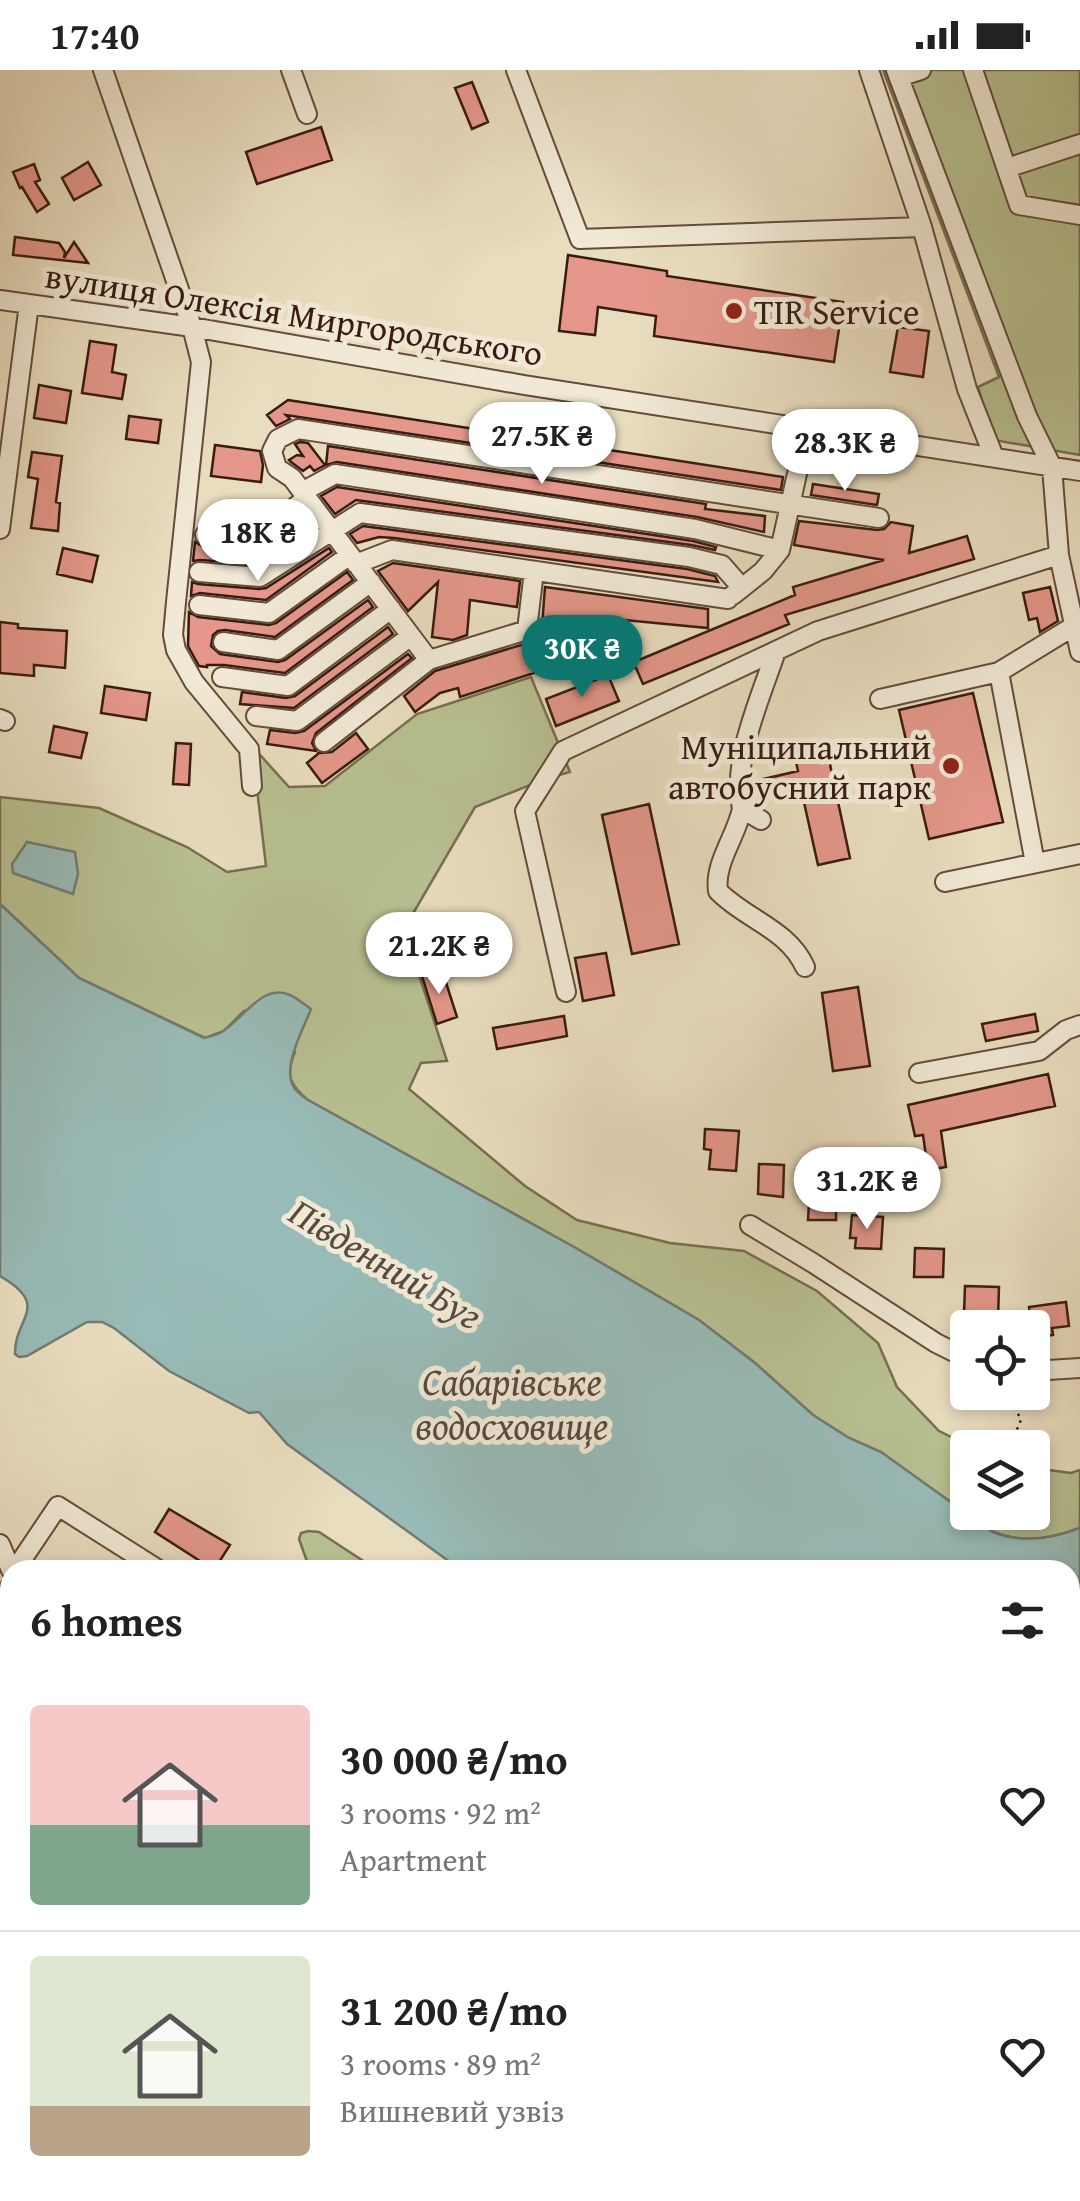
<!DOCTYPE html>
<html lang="en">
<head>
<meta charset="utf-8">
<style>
  :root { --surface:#fff; --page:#f2f2f2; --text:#222; --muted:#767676; --line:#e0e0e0; --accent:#0f766e }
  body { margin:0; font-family:"Gentium Book Plus",serif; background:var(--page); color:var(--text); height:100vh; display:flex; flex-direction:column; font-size:38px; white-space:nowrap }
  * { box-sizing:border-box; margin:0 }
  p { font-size:32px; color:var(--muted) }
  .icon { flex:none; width:55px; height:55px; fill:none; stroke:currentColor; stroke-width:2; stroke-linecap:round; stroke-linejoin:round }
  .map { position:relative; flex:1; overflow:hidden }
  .drawer { position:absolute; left:0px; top:1490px; width:1080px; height:642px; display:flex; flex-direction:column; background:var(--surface); border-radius:30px 30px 0 0; box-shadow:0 5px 15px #0003 }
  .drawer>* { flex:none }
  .fabs { position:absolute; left:950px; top:1240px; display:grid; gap:20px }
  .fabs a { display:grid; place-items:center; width:100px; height:100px; border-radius:10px; background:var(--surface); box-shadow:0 5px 15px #0003; font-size:50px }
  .price { position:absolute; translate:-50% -85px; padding:0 22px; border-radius:35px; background:#fff; color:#222; font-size:32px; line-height:65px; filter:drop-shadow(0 2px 5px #0008) }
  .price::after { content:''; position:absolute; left:50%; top:60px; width:30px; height:22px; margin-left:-15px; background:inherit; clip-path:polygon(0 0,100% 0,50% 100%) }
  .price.selected { background:var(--accent); color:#fff }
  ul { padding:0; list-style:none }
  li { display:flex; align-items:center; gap:30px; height:250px; padding:0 30px }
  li+li { border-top:2px solid var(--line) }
  li span { display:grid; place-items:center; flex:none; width:280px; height:200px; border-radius:10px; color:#555 }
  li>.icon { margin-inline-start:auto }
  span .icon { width:120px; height:120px; fill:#fffc; stroke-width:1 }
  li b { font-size:42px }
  h2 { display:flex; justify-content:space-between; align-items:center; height:120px; padding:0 30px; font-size:42px }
  .status { display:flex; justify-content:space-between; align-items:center; height:70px; padding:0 50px; background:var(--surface); direction:ltr }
  .status svg { height:28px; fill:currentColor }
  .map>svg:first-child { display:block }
</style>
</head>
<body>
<div class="status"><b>17:40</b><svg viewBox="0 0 49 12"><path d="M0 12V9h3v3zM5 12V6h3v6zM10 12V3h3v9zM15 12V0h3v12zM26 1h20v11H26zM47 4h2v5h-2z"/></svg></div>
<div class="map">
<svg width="1080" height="2131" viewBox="0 0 1080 2131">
  <rect width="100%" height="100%" fill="#e9ddbf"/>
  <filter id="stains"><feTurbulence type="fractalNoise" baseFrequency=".002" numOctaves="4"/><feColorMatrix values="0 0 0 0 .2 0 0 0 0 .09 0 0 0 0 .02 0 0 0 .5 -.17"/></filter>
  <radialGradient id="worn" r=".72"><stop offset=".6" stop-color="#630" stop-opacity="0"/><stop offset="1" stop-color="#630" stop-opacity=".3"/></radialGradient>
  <path fill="#b8c091" stroke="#786e50" stroke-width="2.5" d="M883 0H1080V385L994 370 978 317 999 307Z
    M531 607 570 702 545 709 475 737 404 859 447 991 421 993 409 1019 525 1116 577 1150 670 1173 744 1181 817 1221 878 1273 897 1317 939 1361 972 1377 968 1378V1442H1032L1033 1398 1071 1403 1080 1400V1458C1051 1469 1020 1474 991 1461L881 1382 849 1368 813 1345 755 1293 699 1250 574 1177 308 1030C290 1015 285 1005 295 982L244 941 224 961 205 968 79 908 0 834V727L99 738 187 777 227 802 266 796 252 676 289 717 325 716 417 644Z
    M308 1461 319 1462 377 1500H310L299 1469 301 1463Z
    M35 2123H853L852 2131H36Z"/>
  <path fill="#98bbb7" stroke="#727b74" stroke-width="2.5" d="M27 772 75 782 78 804 73 824 13 803 12 794Z
    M0 834 79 908 204 968C209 967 216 965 220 963 241 952 262 912 290 925 297 928 305 935 311 939 303 960 280 1000 295 1019 299 1024 304 1027 308 1030L574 1177 699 1250 755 1293 813 1345 849 1368 881 1382 991 1461C1020 1474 1052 1469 1080 1458V2131H852L853 2122H1070V1500H461L287 1374 259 1342 249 1343 169 1301 114 1258 102 1252H87L27 1286 19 1287 15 1284C14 1248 52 1236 0 1206Z"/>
  <path fill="#e4978a" stroke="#381c10" stroke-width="2.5" d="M472 12 488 52 472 59 455 18Z
    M321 57 332 90 257 114 246 82Z
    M88 92 101 115 74 130 62 108Z
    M34 94 40 110 35 112 49 134 37 142 22 117 20 118 13 102Z
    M15 167 59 173 65 182 64 188 74 172 88 193 13 185Z
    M568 185 667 201V206L843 232 834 292 654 266 656 246 598 237 595 265 559 261Z
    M898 257 929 261 923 307 890 302Z
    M90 271 116 275 112 302 126 305 122 329 82 323Z
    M39 315 71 321 66 353 34 348Z
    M288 330 783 407 781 420 286 345 290 349 276 356 267 345Z
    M129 346 161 350 158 373 126 369Z
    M300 372 308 373 325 395 314 401 310 396 303 401 291 392 289 390 297 385 303 386 295 374Z
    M215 375 260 381 263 395 261 412 211 406Z
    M328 376 706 434 705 439 765 446 764 462 697 447 337 392 326 395Z
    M32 382 62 386 56 432 60 433 58 461 31 458 38 409 28 407Z
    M813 414 879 424 877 435 811 425Z
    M337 417 693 471 716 477 715 480 691 475 356 430 335 444 321 426Z
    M305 446 314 458 257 494 200 490 193 491 195 472 204 477 255 482Z
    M799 451 877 460 884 459 891 452 913 456 909 483 967 466 974 489 785 545 789 554 643 614 636 598 622 597 795 525 793 517 884 490 794 475Z
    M363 456 687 499 715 506 718 512 394 468 379 467 357 473 350 464Z
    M63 478 98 486 92 512 57 504Z
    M329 478 332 482 266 530 200 523 191 526 192 512 198 514 259 519 266 518Z
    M393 493 520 511 517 537 470 530 467 565 453 570 432 567 438 512 408 541 378 501Z
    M347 502 353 510 275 567 225 560 218 561 213 565 211 576 220 584 278 592 285 590 368 530 373 537 285 603 224 595H207V597L199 596 188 576 189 542 198 547 269 555 276 553Z
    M545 517 708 539V558L604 548 600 595 530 589 534 603 460 627 458 618 440 623 415 642 404 626 435 601 541 569Z
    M1050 517 1058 551 1040 562 1037 548 1029 550 1023 523Z
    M0 552 18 554V558L67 561 65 598 34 595V606L0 603Z
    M388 557 393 564 294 638 240 634 242 622 286 628 295 626Z
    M408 584 412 588 316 663 312 673 316 681 267 674 270 660 295 663 304 661Z
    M608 605 619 631 556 656 546 629Z
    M105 616 150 623 146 650 101 643Z
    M973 623 1003 752 929 769 899 640Z
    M54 656 87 663 81 688 49 682Z
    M356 663 368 679 322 713 307 693 319 683 332 682Z
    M825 671 850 788 818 795 801 719 759 729 755 711 798 701 793 678Z
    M176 673 191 674 189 715 173 714Z
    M649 734 679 874 632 884 602 745Z
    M606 883 614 925 583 931 575 888Z
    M442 900 457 947 437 954 422 906Z
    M858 917 870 996 833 1001 822 923Z
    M1035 944 1038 961 986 971 982 954Z
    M564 946 567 966 497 979 493 958Z
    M1048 1004 1055 1036 941 1061 946 1097 928 1100 923 1065 915 1066 908 1035Z
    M705 1059 739 1061 736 1101 709 1099 711 1080 704 1079Z
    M759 1094 784 1095 783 1127 758 1124Z
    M836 1097V1150H808L811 1098Z
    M852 1145 883 1147 881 1179 855 1178 856 1168H850Z
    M915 1178 944 1179 943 1207H914Z
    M965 1216 999 1217 998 1248 964 1244Z
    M1066 1232 1069 1256 1052 1258 1053 1265 1033 1268 1029 1237Z
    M169 1439 230 1475 214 1500 155 1462Z"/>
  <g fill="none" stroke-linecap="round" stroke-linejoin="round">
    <g stroke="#644c3c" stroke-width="22">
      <path id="minor" d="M103 0 192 257 201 292 176 532 173 565 176 580 194 612 249 679 252 716
        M291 0 307 44
        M516 0 580 169 922 157
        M869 0 922 157 967 319 994 387
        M896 0 1027 346 1052 397 1059 485 1080 582
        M973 0 1019 135 1080 145
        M899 7 921 0
        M1007 98 1080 74
        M0 230 192 257 524 315 1080 401
        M302 422 335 404 695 459 780 480
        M0 459 29 234
        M205 465 252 470 307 428
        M356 494 392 480 728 529
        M199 502 260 507 360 443 689 487 722 495 742 518
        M733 525 763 501 780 480 807 359
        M199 535 269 543 350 485
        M223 572 278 580 371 512
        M429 590 292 408 277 398 272 381 278 369 298 359 879 448
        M999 602 1035 793
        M222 607 288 616 391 539
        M880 629 999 602 1074 556
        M256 646 297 651 411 566
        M0 649 5 651
        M324 672 429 590 527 560 534 501
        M742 739C736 767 714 793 718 821 745 849 788 859 805 897
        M761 750 742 739C731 691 761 627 776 581
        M945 812 1080 784
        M566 922 525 741 563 681 818 561 1059 485
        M919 1003 1039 981 1066 960 1080 955
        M750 1155 813 1193 936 1273 968 1289
        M1032 1301 1080 1298
        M0 1474 11 1500
        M15 1500 58 1436 159 1500
        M0 1567 10 1517
        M0 1625 10 1628
        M61 2122 62 2131"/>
    </g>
    <path stroke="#381c10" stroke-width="2.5" stroke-dasharray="2.5 5" stroke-linecap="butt" d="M1004 1378 1019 1356 1021 1349 1009 1329 1008 1322
      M970 1446 974 1442
      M356 2131 357 2122"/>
    <use href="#minor" stroke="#f1e9d5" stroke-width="18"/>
  </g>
  <g fill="#8f2418" stroke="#f1e9d5" stroke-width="4">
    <circle cx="734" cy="241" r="10"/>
    <circle cx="951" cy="696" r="10"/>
  </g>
  <g text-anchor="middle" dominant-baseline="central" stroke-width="10" stroke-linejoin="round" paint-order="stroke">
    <g font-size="35" fill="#381c10" stroke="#f1e9d5" text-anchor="start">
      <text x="754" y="241">TIR Service</text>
      <text x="931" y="676" text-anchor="end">Муніципальний<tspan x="931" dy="40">автобусний парк</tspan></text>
    </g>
    <g font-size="35" fill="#381c10" stroke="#f1e9d5">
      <text transform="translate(294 244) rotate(9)">вулиця Олексія Миргородського</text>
    </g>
    <g font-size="38" font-style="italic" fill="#554c42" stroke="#f1e9d5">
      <text transform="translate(386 1193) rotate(31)">Південний Буг</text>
      <text x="512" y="1311">Сабарівське<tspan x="512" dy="44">водосховище</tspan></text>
    </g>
  </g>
  <rect width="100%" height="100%" filter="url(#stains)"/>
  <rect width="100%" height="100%" fill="url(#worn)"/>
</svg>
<div class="fabs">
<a><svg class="icon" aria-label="locate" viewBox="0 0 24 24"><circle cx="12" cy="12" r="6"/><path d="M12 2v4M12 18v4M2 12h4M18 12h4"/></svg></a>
<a><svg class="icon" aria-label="layers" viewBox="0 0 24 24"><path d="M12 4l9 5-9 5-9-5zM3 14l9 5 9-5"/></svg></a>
</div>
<b class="price" style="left:542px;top:417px">27.5K ₴</b>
<b class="price" style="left:845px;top:424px">28.3K ₴</b>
<b class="price" style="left:258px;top:514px">18K ₴</b>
<b class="price selected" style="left:582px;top:630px">30K ₴</b>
<b class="price" style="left:439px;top:927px">21.2K ₴</b>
<b class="price" style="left:867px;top:1162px">31.2K ₴</b>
<section class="drawer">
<h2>6 homes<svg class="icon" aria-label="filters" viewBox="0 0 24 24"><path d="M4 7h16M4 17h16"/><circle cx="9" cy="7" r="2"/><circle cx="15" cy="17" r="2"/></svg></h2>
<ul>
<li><span style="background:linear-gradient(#f6c9c9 60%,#7fa58c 0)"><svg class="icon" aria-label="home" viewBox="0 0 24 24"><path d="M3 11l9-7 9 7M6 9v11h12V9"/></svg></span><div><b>30 000 ₴/mo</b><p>3 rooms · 92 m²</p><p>Apartment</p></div><svg class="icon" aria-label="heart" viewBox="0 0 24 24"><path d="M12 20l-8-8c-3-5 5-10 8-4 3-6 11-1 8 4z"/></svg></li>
<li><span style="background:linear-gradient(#dfe7d0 75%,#b9a48a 0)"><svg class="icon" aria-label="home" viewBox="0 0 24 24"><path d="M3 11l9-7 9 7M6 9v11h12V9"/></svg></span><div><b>31 200 ₴/mo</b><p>3 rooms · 89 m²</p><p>Вишневий узвіз</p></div><svg class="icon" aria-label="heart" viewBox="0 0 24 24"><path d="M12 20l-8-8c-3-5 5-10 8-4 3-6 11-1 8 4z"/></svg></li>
</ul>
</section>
</div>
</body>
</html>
